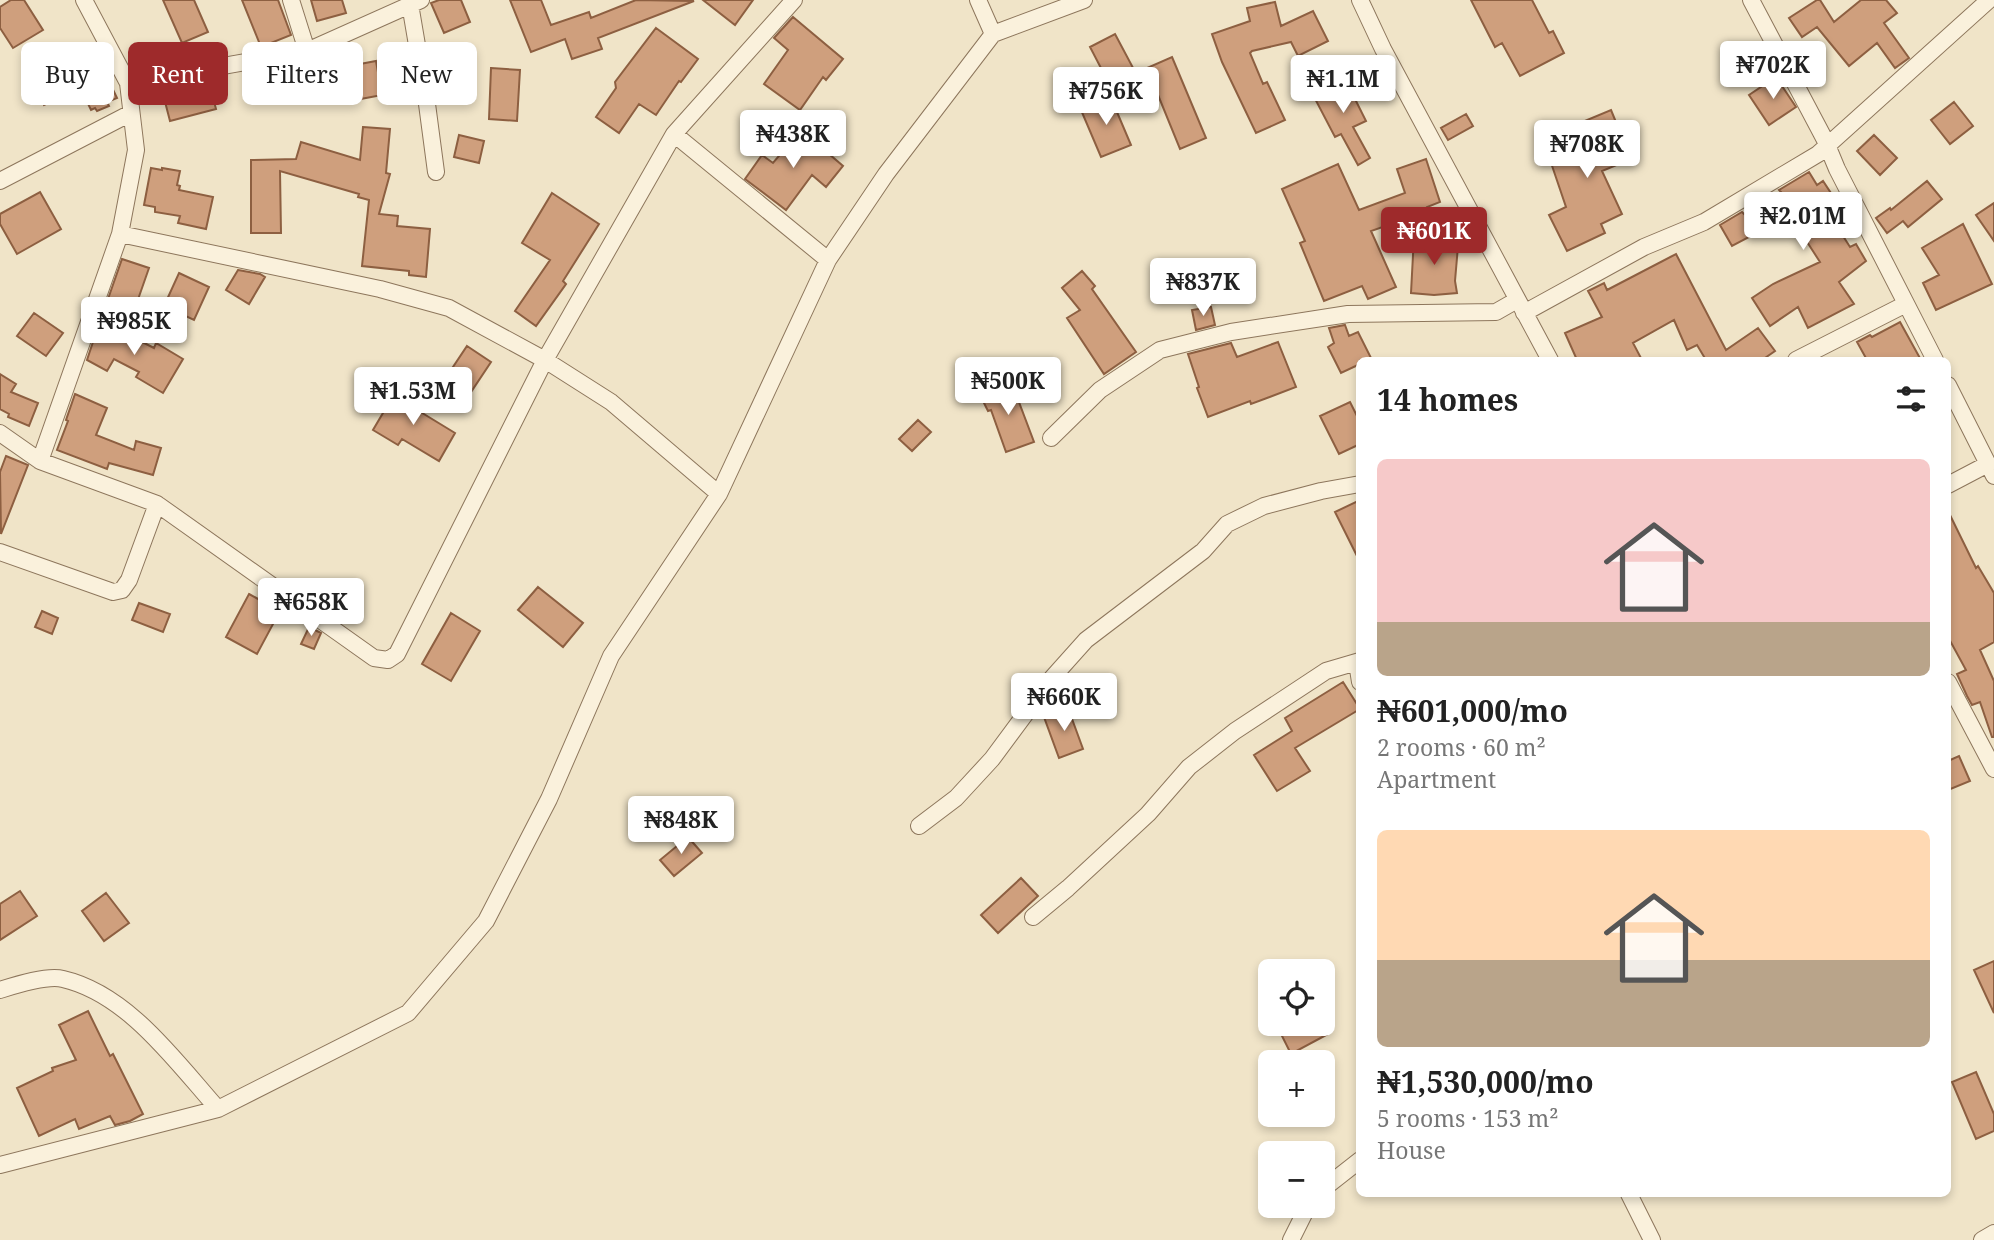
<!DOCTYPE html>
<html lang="en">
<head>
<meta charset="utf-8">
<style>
  :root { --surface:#fff; --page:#f6f6f6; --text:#222; --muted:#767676; --accent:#9e2a2b }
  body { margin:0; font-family:"Noto Serif",serif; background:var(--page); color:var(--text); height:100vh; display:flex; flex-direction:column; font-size:26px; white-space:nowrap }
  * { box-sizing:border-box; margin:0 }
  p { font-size:23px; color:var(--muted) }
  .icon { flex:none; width:38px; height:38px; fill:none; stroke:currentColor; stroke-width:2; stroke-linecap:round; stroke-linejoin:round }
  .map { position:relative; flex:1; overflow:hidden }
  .details { position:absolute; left:1356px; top:357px; width:595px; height:840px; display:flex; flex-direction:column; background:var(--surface); border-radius:10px; box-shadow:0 4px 10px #0003 }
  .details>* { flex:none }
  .top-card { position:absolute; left:21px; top:42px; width:665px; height:63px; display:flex; gap:14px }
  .fabs { position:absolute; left:1258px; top:959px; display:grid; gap:14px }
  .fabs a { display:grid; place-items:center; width:77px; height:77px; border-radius:10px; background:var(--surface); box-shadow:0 4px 10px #0003; font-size:35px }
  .price { position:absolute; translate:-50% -60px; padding:0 16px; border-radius:7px; background:#fff; color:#222; font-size:23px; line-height:46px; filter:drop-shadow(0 2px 4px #0008) }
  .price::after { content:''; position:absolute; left:50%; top:42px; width:21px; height:16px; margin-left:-10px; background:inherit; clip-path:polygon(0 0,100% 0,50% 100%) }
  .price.current { background:var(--accent); color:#fff }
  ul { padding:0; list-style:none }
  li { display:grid; align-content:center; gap:14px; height:371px; padding:0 21px }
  li span { display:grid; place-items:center; height:217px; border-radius:10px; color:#555 }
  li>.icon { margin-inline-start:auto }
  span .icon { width:126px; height:126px; fill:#fffc; stroke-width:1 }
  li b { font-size:30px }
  h2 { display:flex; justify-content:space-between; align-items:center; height:84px; padding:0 21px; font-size:30px }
  .tag { padding:0 24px; border-radius:10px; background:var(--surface); box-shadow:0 4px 10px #0003; font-size:24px; line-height:63px }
  .tag.current { background:var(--accent); color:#fff }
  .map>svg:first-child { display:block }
</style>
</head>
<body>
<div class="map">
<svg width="1994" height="1240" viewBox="0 0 1994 1240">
  <rect width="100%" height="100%" fill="#f0e4c8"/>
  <path fill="#cf9f7d" stroke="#8d5f41" stroke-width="2" d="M11 0H24L43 30 13 48 0 28V7Z
    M163 0H194L208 32 182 43Z
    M242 0H278L291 35 261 47Z
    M311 0H342L346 13 317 21Z
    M439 0H461L470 22 444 33 431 3Z
    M510 0H541L551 25 589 12 591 18 636 0 694 1 598 38 602 49 572 59 565 39 531 52Z
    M703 0H753L735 25Z
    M1471 0H1532L1549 33 1553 31 1564 53 1520 76 1502 43 1495 47Z
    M1817 0H1820L1834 22 1861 0H1886L1897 13 1884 23 1909 58 1895 68 1877 43 1849 66 1817 27 1802 37 1789 18Z
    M1275 2 1281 26 1313 11 1328 41 1298 56 1291 42 1252 51 1250 53 1263 84 1267 82 1285 120 1256 133 1222 62 1212 34 1250 21 1247 8Z
    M793 17 843 59 826 80 823 77 800 110 764 84 788 50 774 38Z
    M656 28 698 59 681 82 679 81 656 115 639 104 619 133 596 117 616 88 615 82Z
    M1115 34 1140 81 1115 95 1090 47Z
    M92 46 117 98 107 102 109 106 97 111 95 108 91 110 81 89 44 105 30 73Z
    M1172 57 1206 138 1180 149 1147 68Z
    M376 61 382 95 350 101 344 67Z
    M491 68 520 70 517 121 489 119Z
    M1344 77 1366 121 1353 127 1370 158 1358 165 1341 134 1335 137 1312 93Z
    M1776 77 1796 107 1769 125 1749 95Z
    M209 82 216 109 170 121 163 94Z
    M1111 98 1131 145 1101 157 1081 110Z
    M1954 102 1973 126 1950 144 1931 120Z
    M1611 110 1631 159 1602 171 1622 214 1601 224 1605 233 1567 251 1549 215 1566 207 1547 151 1581 140 1575 125Z
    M1466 114 1473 126 1448 140 1441 128Z
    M363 127 390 129 386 173 390 174 379 214 398 216 397 226 430 229 426 277 409 275V271L362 266 369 200 358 197 359 194 280 171 281 233H251V160L296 159 301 142 360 160Z
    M801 130 843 166 826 187 812 175 786 210 745 179 762 155 773 163Z
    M459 135 484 141 479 163 454 157Z
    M1874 135 1897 158 1880 175 1857 151Z
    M1426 159 1440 202 1427 207 1428 211 1371 231 1396 287 1368 299 1362 286 1324 301 1300 243 1305 241 1282 189 1338 164 1359 210 1405 193 1397 169Z
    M151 168 162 170V168L180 171 177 185 180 186 179 190 213 197 206 229 178 223 180 216 155 212V207L144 205Z
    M1809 172 1817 185 1823 181 1842 210 1831 217 1850 247 1856 244 1866 261 1839 282 1854 304 1808 328 1798 307 1770 326 1752 298 1773 284 1820 262 1791 217 1764 233 1762 230 1732 246 1720 225 1742 212 1744 214 1781 192 1779 190Z
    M1927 181 1942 199 1908 227 1903 221 1887 233 1876 218 1890 208 1891 210Z
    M40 192 61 229 17 254 0 224V214Z
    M552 193 599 224 563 281 566 284 536 326 515 311 550 260 522 243Z
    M1994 203V241L1976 215Z
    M1963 224 1992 284 1936 310 1923 283 1939 275 1922 248Z
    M1414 236 1446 238V246H1458L1455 281 1457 293 1434 295 1411 293Z
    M1676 254 1726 350 1758 328 1775 351 1762 360H1706L1697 345 1687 350 1674 320 1633 343 1642 360H1577L1565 333 1602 317 1588 291 1604 283 1607 290Z
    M122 259 149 268 135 308 108 299Z
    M238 270 260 274 265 277 249 304 226 290Z
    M1082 271 1095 286 1092 289 1136 352 1104 374 1067 318 1080 310 1062 288Z
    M179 273 209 287 194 320 164 306Z
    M1211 307 1215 325 1196 330 1192 310Z
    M34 313 63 333 46 356 17 336Z
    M103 322 154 348 156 343 183 359 163 393 136 377 139 372 114 359 107 371 87 360 94 339Z
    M1900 322 1921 360H1867L1857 342 1870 335 1872 337Z
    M1345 325 1349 336 1358 332 1371 358 1360 360V364L1341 373 1328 347 1334 343 1329 328Z
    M1278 342 1296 387 1251 404 1250 401 1208 417 1197 388 1199 387 1188 354 1231 343 1237 357Z
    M467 346 491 362 465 401 441 385Z
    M0 374 16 384 11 392 38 403 29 426 8 417 9 414 0 409Z
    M1008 381 1017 397 1034 442 1006 452 991 410 988 411 980 395Z
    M396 391 422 407 419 411 455 433 439 461 402 439 398 445 373 430Z
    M75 394 107 408 96 435 134 450 136 441 161 448 153 475 109 463 107 469 57 450 68 421 66 420Z
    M1350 402 1360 422V444L1339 454 1320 416Z
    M918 420 931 432 912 451 899 439Z
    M6 456 28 465 1 534 0 472Z
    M1360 500V562L1335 512Z
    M1948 511 1976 568 1978 566 1994 593V642L1980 650 1994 681V737H1992L1980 702 1972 705 1967 696 1957 674 1966 670 1948 637Z
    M538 587 583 623 563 647 518 610Z
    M249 594 280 611 257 654 226 637Z
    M139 603 170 614 163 632 132 620Z
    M42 611 58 618 52 634 35 627Z
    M451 613 480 631 451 681 422 664Z
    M309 627 321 633 314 649 301 644Z
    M1343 682 1360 709 1295 748 1310 771 1277 791 1254 755 1292 731 1285 718Z
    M1068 708 1083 749 1059 758 1044 717Z
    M1959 756 1970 781 1948 790V761Z
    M688 837 702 853 674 876 660 860Z
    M1021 878 1038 896 998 933 981 915Z
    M20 891 37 916 0 940V904Z
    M106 893 129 923 104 941 82 911Z
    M1994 961V1013L1974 970Z
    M88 1011 110 1056 113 1054 143 1114 130 1121 115 1125 110 1116 79 1129 75 1119 39 1136 17 1088 53 1071 52 1068 76 1060 59 1025Z
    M1276 1024H1322L1328 1034 1291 1054Z
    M1976 1072 1994 1114V1131L1976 1139 1952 1082Z"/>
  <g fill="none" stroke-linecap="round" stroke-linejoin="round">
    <g stroke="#8d765c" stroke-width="18">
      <path id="street" d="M291 0 307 51
        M978 0 993 34
        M1360 0 1383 49 1550 360
        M1751 0 1825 140 1837 169 1935 360
        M410 4 427 104 436 172
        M128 83 307 51 421 0
        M674 134 828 260
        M0 181 131 113
        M120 234 380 289 449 308 545 360 611 402 719 494
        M1524 313 1644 247 1704 222 1818 154 1989 0
        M1796 360 1906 304
        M1948 385 1994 476
        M0 433 40 461 157 504 374 658 388 660 397 654 545 360 674 134 794 0
        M1051 438 1100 390 1160 350 1231 332 1348 314 1496 312 1517 300
        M40 461 120 234 136 150 128 83 84 0
        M1948 485 1988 464
        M0 552 113 592 122 590 129 580 157 504
        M1360 666 1358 669 1360 682
        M1948 682 1994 769
        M919 826 956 798 992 759 1052 678 1086 640 1203 551 1227 524 1264 506 1321 491 1360 484
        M1033 917 1068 888 1148 814 1189 767 1235 731 1326 671 1360 661
        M0 990C16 985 47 975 63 979 128 994 176 1062 218 1109
        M0 1165 218 1109 408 1013 486 921 549 799 611 656 719 494 828 260 886 174 993 34 1084 0
        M1323 1189 1360 1160
        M1629 1194 1652 1240
        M1291 1240 1308 1206
        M1982 1240 1994 1233"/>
    </g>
    <use href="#street" stroke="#faf1dc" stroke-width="16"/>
  </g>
</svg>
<div class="fabs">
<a><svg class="icon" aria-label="locate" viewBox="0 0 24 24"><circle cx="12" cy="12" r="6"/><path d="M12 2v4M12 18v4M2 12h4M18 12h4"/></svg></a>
<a>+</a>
<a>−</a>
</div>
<b class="price" style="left:1773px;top:101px">₦702K</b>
<b class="price" style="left:1343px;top:115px">₦1.1M</b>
<b class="price" style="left:1106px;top:127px">₦756K</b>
<b class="price" style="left:793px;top:170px">₦438K</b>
<b class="price" style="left:1587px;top:180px">₦708K</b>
<b class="price" style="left:1803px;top:252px">₦2.01M</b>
<b class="price current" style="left:1434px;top:267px">₦601K</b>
<b class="price" style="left:1203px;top:318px">₦837K</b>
<b class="price" style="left:134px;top:357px">₦985K</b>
<b class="price" style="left:1008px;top:417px">₦500K</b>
<b class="price" style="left:413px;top:427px">₦1.53M</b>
<b class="price" style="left:311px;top:638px">₦658K</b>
<b class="price" style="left:1064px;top:733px">₦660K</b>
<b class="price" style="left:681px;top:856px">₦848K</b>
<div class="top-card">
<a class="tag">Buy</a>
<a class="tag current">Rent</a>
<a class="tag">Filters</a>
<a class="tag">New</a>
</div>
<section class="details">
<h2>14 homes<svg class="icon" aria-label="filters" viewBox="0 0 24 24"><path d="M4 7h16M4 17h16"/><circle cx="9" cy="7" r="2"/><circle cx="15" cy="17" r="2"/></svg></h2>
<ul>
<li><span style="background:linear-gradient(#f6c9c9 75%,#b9a48a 0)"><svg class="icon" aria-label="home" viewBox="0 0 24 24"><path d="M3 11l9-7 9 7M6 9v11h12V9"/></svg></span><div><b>₦601,000/mo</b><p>2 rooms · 60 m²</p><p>Apartment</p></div></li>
<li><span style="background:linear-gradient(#ffd9b3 60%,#b9a48a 0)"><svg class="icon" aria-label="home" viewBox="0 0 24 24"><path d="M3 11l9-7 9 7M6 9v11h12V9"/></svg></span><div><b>₦1,530,000/mo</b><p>5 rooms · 153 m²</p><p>House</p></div></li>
</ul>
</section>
</div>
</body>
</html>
